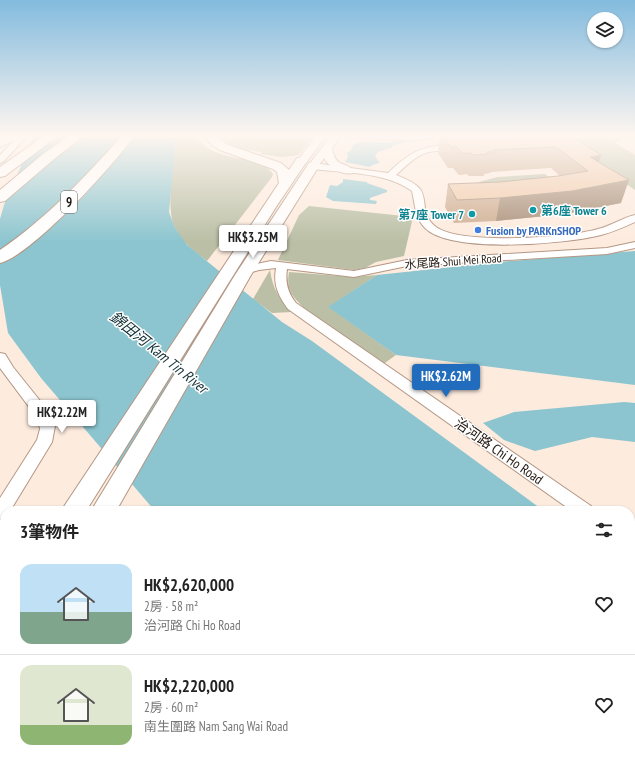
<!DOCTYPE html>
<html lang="zh-TW">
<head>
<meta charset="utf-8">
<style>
  :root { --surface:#fff; --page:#f6f6f6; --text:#222; --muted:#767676; --line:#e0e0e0; --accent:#216cbc }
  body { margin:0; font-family:"PT Sans Narrow","Noto Sans TC",sans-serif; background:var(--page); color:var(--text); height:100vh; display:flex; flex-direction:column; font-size:15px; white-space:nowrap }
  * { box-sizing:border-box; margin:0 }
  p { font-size:13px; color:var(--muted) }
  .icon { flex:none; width:22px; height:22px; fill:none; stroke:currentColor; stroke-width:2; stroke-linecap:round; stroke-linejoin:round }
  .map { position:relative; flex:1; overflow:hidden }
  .panel { position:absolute; left:0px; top:506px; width:635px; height:256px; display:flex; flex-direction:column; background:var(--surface); border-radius:16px 16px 0 0; box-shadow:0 1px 3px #0004 }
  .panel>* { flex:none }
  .controls { position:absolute; left:587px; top:12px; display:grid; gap:8px }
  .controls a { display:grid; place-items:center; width:36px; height:36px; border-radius:50%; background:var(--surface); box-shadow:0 1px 3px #0004; font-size:20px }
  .price { position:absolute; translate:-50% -34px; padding:0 9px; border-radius:4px; background:#fff; color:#222; font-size:13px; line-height:26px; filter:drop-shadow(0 1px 2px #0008) }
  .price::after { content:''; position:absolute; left:50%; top:24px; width:12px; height:9px; margin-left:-6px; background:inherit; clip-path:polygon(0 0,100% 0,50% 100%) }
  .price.current { background:var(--accent); color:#fff }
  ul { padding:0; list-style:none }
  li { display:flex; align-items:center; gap:12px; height:100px; padding:0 20px }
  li+li { border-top:1px solid var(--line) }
  li span { display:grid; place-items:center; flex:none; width:112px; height:80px; border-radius:12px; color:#555 }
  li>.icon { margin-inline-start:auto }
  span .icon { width:48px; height:48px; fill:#fffc; stroke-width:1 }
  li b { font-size:17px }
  h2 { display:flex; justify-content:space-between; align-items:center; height:48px; padding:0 20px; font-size:17px }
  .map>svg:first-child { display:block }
</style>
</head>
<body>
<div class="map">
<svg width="635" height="762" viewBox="0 0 635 762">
  <rect width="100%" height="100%" fill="#fdebde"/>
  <path fill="#babfa5" d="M176 136H197C212 165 259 152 273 174L272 177 207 261C195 252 182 243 175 228 165 208 174 160 176 136Z
    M218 136H315L298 155 282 157 260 154 263 152C245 150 230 149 218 136Z
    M555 136H635V138H621L623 141 614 142 635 155V190Z
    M545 174 567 191 484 184 479 182 497 177Z
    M309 206 413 217 404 256 376 262 365 268 354 270 278 260 299 215Z
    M270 270C273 290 279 298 292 312L272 313 253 299Z
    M289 272 352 277 377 275 329 307 396 355 382 365 303 307C291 295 286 289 289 272Z
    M146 757H215L214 762H144Z"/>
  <path fill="#8cc5cf" d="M34 136H176L169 212 175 228 187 245 282 322 312 341 544 511H155L41 378 8 333 0 285V219L4 205Z
    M406 140 417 143 405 142 393 146V147L378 152 375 156 380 163 372 165 370 167 345 162 348 157 347 153 351 150 353 145C365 139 374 143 386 142 393 142 399 140 406 140Z
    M343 179 367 182V183L387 190V192L370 198V200L377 201 376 204 333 201 326 197 330 185 337 186 343 182Z
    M635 251V385L396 355 328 307 377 275 499 262Z
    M624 402 635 403V442L592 437 535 451 504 440 483 423 514 412Z
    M630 574 635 578V762H380L376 757H630Z"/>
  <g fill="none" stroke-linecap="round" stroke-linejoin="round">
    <g stroke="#b49784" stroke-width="2">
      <path id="minor" d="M19 136H27L3 162 0 163V155Z
        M365 136H435C428 142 381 139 369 138Z
        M445 145H458L462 147C456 152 437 150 429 152 416 155 406 166 396 175 404 178 414 182 420 189 428 200 420 215 436 227 461 245 567 238 598 229 611 226 622 218 635 215V222C624 227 613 232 601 235 566 244 451 254 425 228 415 218 415 204 412 191 386 172 345 173 313 169L309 166 313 163 388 173C407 155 418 147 445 145Z
        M635 242V248L607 254 407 266 354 277 287 269C285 283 288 293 296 303L591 506 594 511H572L288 309C278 295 273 285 276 268L259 270 245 274 239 271 241 269 252 265 271 261 354 271 407 260 607 248Z
        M0 353 5 354 13 367 49 412 55 426 52 442 10 511H5V517L0 519V498L37 440 40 429 38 419 0 368Z
        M630 535 635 537V554L630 552Z
        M5 704V726L0 728V706Z
        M78 757H102V762H78Z
        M326 757H352L354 762H328Z"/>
    </g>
    <g stroke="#b49784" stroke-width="2">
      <path id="tertiary" d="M316 136H326L306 163H298L297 161Z
        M331 136H341L332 148C336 169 344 160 354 171L353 173C342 176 329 167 324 158L317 168H309L308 166Z"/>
    </g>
    <g stroke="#b49784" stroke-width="2">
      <path id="secondary" d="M204 136H215L228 145 281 163 289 170 297 158H305L307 161 276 207 86 511H61L279 183 277 172 273 169 220 150 212 145Z
        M313 162 317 163 319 166 251 275 116 511H91L235 275 309 163Z
        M5 607V641L0 643V609Z
        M5 660V696L0 698V662Z"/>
    </g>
    <g stroke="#b49784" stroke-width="2">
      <path id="motorway" d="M4 136H19L17 139 0 147V138Z
        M44 136H58L5 176 0 177V167Z
        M69 136H83L53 160 5 201 0 202V190L43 154Z
        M122 136H134C114 165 32 255 0 263V250C47 218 84 178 122 136Z"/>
    </g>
    <use href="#minor" fill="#fff" fill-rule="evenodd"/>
    <use href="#tertiary" fill="#fff" fill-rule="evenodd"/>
    <use href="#secondary" fill="#fff" fill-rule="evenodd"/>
    <use href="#motorway" fill="#fff" fill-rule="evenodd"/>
  </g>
  <path fill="#cead91" d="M440 136H571L601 155 599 162 621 203 565 214 496 221 454 223 445 207 448 184 500 182 560 176 551 168 491 172 490 173 484 174V176H469L467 174 459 175 453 168H448L438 153Z"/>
  <path fill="#a78d76" d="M601 155 594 177 588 171 590 157Z
    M629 180 621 203 565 214 496 221 500 198Z"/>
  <path fill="#efc9a9" stroke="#a78d76" d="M443 136H571L601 155 590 157 629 180 572 191 500 198 457 200 448 184 500 182 558 176 588 171 556 147 493 150 495 152H487L488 154 472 155 471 153H462L456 146 451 147Z"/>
  <linearGradient id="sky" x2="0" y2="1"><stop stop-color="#83bbde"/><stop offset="0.56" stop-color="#fef6f0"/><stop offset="1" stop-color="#fef6f0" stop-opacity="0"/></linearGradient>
  <rect width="635" height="242" fill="url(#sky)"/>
  <g fill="#0f9aa8" stroke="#fff" stroke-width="1.5">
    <circle cx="533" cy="210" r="4"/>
    <circle cx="472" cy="214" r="4"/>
  </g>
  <circle fill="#3f7fe0" stroke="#fff" stroke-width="1.5" cx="478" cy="230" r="4"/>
  <g text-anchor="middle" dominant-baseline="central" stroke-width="3" stroke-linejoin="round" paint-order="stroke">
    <g font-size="12" font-weight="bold" fill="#0d838f" stroke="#fff" text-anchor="start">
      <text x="541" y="210">第6座 Tower 6</text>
      <text x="464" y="214" text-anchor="end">第7座 Tower 7</text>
    </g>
    <g font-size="12" font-weight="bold" fill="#366cbe" stroke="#fff" text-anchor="start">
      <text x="486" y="230">Fusion by PARKnSHOP</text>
    </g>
    <g font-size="12" fill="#221710" stroke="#fff">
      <text transform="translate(453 261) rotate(-4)">水尾路 Shui Mei Road</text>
    </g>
    <rect fill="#fff" stroke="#645d58" stroke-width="1" x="61" y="191" width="16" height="22" rx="3"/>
    <g font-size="13" font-weight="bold" fill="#221710">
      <text x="69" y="202">9</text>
    </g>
    <g font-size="14" fill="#221710" stroke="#fff">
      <text transform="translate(499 451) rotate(35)">治河路 Chi Ho Road</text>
    </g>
    <g font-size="15" font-style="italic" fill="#133136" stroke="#fff">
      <text transform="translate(159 352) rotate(39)">錦田河 Kam Tin River</text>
    </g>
  </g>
</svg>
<div class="controls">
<a><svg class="icon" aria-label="layers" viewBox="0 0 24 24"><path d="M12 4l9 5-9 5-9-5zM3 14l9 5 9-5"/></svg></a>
</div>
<b class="price" style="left:253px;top:259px">HK$3.25M</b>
<b class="price current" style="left:446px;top:398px">HK$2.62M</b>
<b class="price" style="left:62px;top:434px">HK$2.22M</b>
<section class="panel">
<h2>3筆物件<svg class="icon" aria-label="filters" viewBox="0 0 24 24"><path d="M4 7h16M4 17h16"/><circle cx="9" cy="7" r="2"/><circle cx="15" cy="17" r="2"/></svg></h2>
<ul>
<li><span style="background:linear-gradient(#bfe0f5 60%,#7fa58c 0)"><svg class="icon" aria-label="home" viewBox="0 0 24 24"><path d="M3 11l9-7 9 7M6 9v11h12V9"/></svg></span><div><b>HK$2,620,000</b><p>2房 · 58 m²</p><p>治河路 Chi Ho Road</p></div><svg class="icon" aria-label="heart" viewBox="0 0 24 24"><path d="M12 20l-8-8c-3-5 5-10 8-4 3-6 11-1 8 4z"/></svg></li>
<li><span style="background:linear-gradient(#dfe7d0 75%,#8fb573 0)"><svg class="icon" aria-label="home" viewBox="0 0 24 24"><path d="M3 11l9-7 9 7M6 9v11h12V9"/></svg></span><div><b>HK$2,220,000</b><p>2房 · 60 m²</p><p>南生圍路 Nam Sang Wai Road</p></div><svg class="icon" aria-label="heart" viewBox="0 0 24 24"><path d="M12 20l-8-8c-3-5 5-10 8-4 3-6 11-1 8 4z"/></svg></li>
</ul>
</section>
</div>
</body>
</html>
